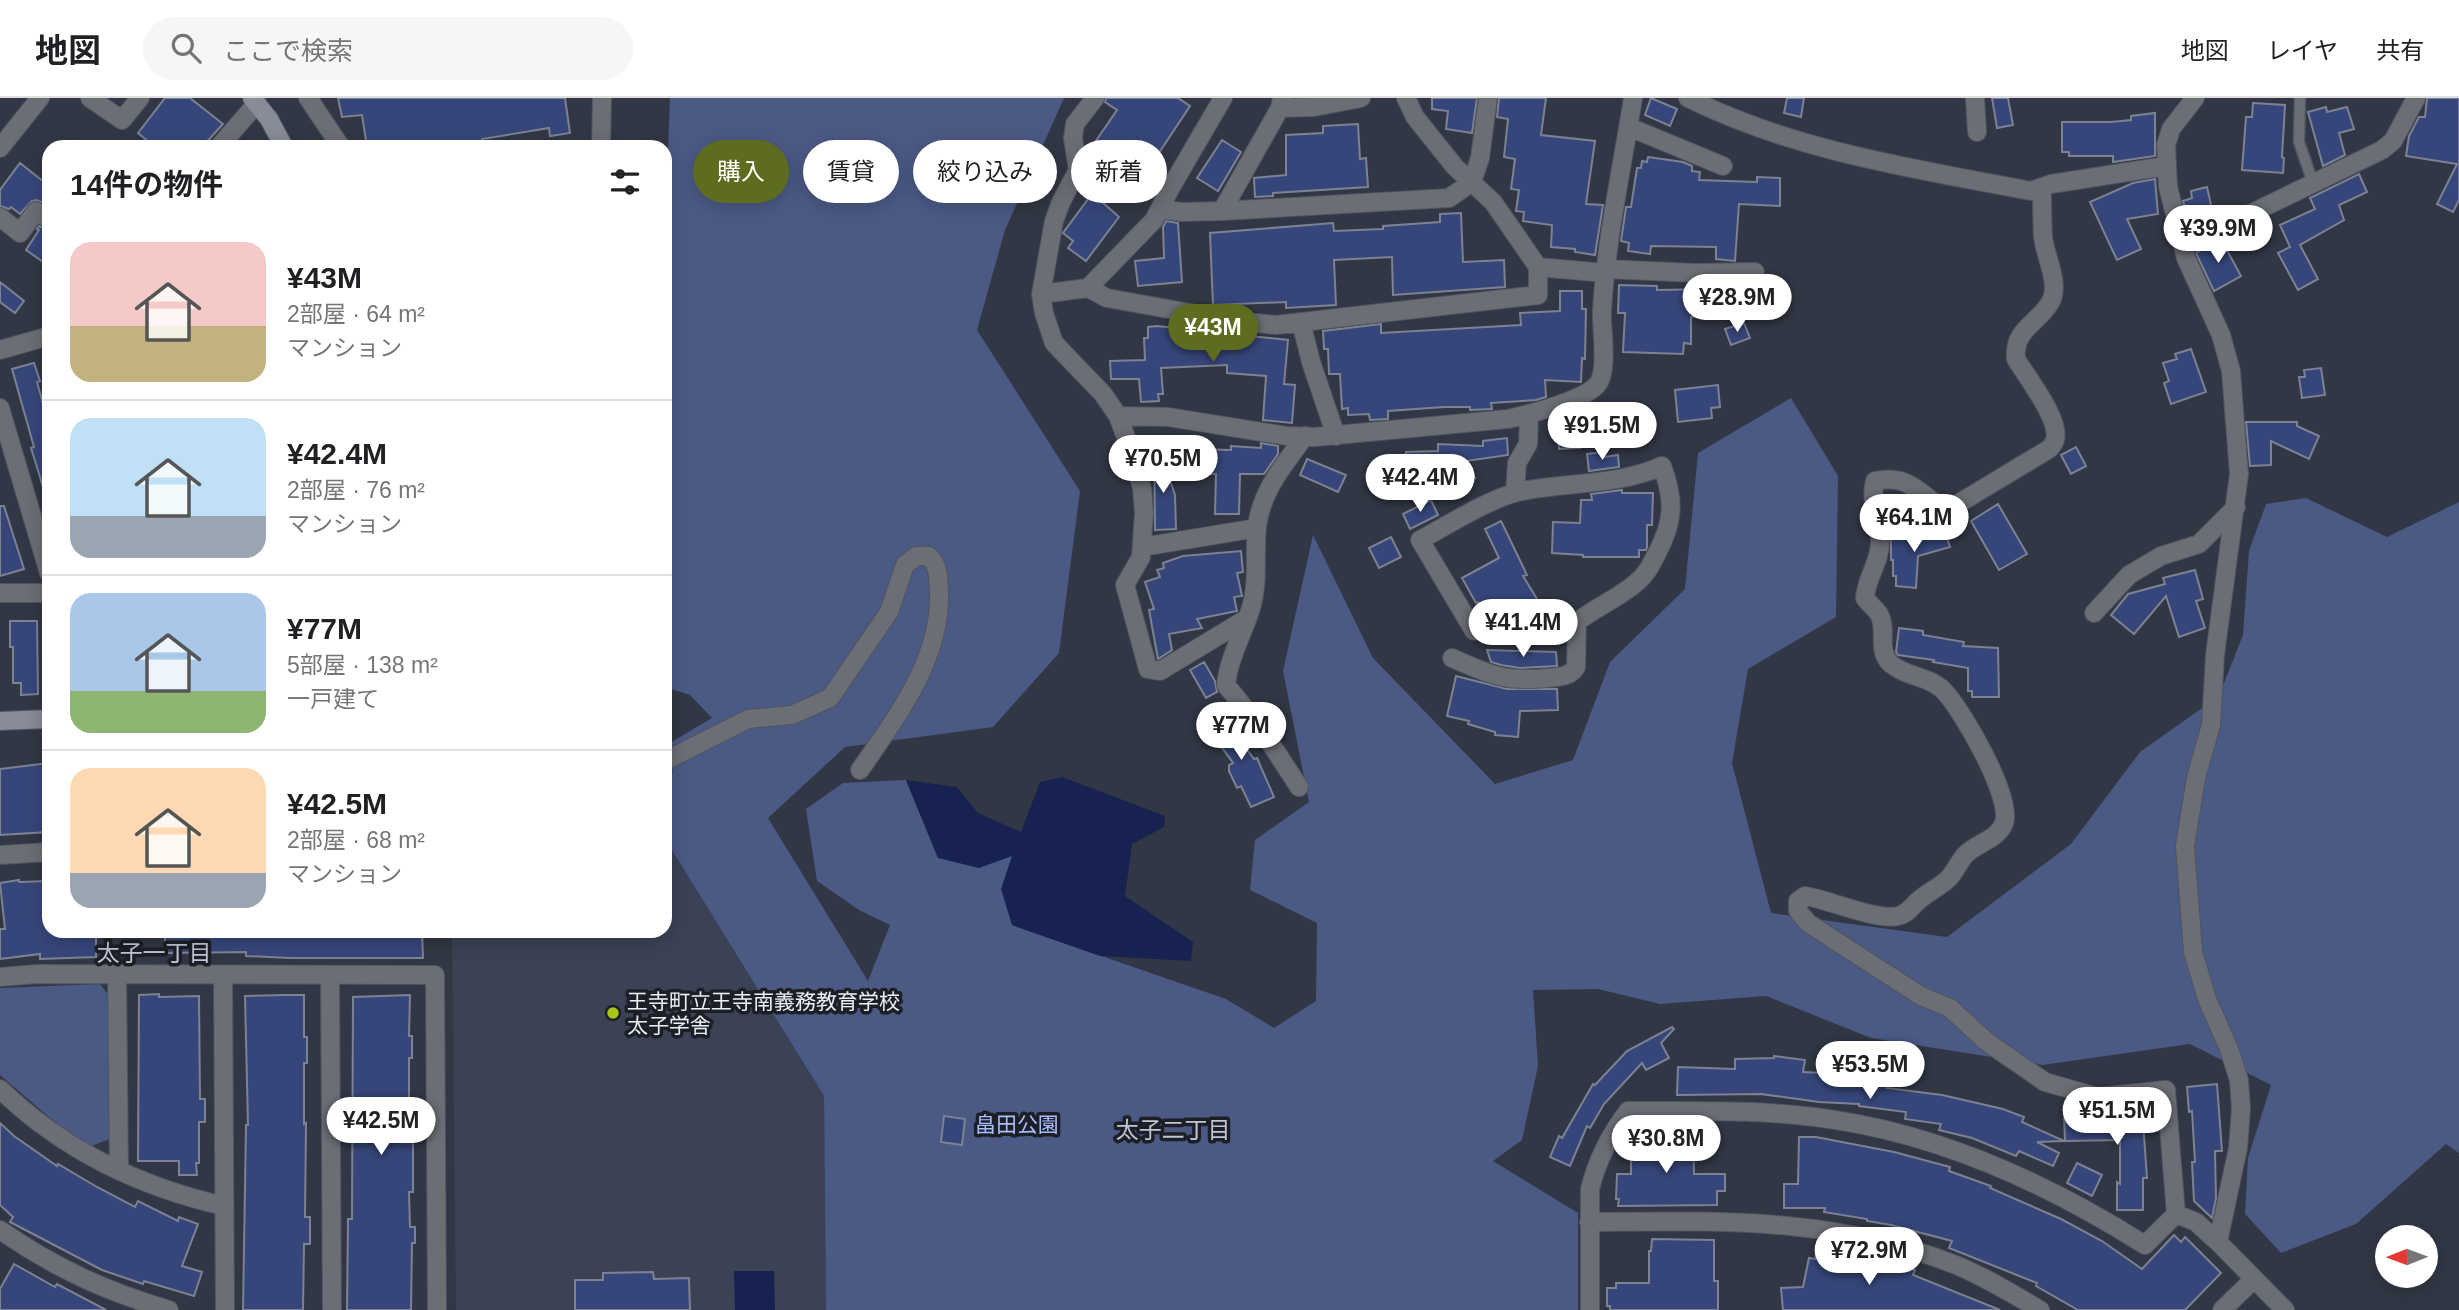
<!DOCTYPE html>
<html lang="ja">
<head>
<meta charset="utf-8">
<style>
  :root { --surface:#fff; --page:#f6f6f6; --text:#202124; --muted:#757577; --line:#e0e0e0; --accent:#5e6c1f }
  body { margin:0; font-family:Helvetica,"Noto Sans JP",sans-serif; background:var(--page); color:var(--text); height:100vh; display:flex; flex-direction:column; font-size:26px; white-space:nowrap }
  * { box-sizing:border-box; margin:0 }
  p { font-size:23px; color:var(--muted) }
  .icon { flex:none; width:38px; height:38px; fill:none; stroke:currentColor; stroke-width:2; stroke-linecap:round; stroke-linejoin:round }
  .map { position:relative; flex:1; overflow:hidden }
  .side { position:absolute; left:42px; top:42px; width:630px; height:798px; display:flex; flex-direction:column; background:var(--surface); border-radius:21px; box-shadow:0 4px 18px #0003 }
  .side>* { flex:none }
  .hud { position:absolute; left:693px; top:42px; width:665px; height:63px; display:flex; gap:14px }
  .needle { width:46px; rotate:269deg }
  .tools { position:absolute; left:2375px; top:1127px; display:grid; gap:14px }
  .tools a { display:grid; place-items:center; width:63px; height:63px; border-radius:50%; background:var(--surface); box-shadow:0 4px 18px #0003; font-size:35px }
  .price { position:absolute; translate:-50% -60px; padding:0 16px; border-radius:24px; background:#fff; color:#222; font-size:23px; line-height:46px; filter:drop-shadow(0 2px 4px #0008) }
  .price::after { content:''; position:absolute; left:50%; top:42px; width:21px; height:16px; margin-left:-10px; background:inherit; clip-path:polygon(0 0,100% 0,50% 100%) }
  .price.active { background:var(--accent); color:#fff }
  ul { padding:0; list-style:none }
  li { display:flex; align-items:center; gap:21px; height:175px; padding:0 28px }
  li+li { border-top:2px solid var(--line) }
  li span { display:grid; place-items:center; flex:none; width:196px; height:140px; border-radius:21px; color:#555 }
  li>.icon { margin-inline-start:auto }
  span .icon { width:84px; height:84px; fill:#fffc; stroke-width:1 }
  li b { font-size:30px }
  h2 { display:flex; justify-content:space-between; align-items:center; height:84px; padding:0 28px; font-size:30px }
  .chip { padding:0 24px; border-radius:32px; background:var(--surface); box-shadow:0 4px 18px #0003; font-size:24px; line-height:63px }
  .chip.active { background:var(--accent); color:#fff }
  header { display:flex; align-items:center; gap:42px; box-sizing:border-box; height:98px; padding:0 35px; background:var(--surface); border-bottom:2px solid var(--line) }
  header strong { font-size:33px }
  nav { display:flex; gap:38px; margin-inline-start:auto; font-size:24px }
  .search { width:490px; height:63px; background:var(--page); display:flex; align-items:center; gap:18px; box-sizing:border-box; padding:0 24px; border-radius:38px; color:var(--muted); font-size:26px }
  .map>svg:first-child { display:block }
</style>
</head>
<body>
<header>
<strong>地図</strong>
<div class="search"><svg class="icon" aria-label="search" viewBox="0 0 24 24"><circle cx="10" cy="10" r="6"/><path d="M15 15l6 6"/></svg>ここで検索</div>
<nav><a>地図</a><a>レイヤ</a><a>共有</a></nav>
</header>
<div class="map">
<svg width="2459" height="1212" viewBox="0 0 2459 1212">
  <rect width="100%" height="100%" fill="#323745"/>
  <path fill="#3b4255" d="M665 741 824 998 826 1212H456L452 833H665Z"/>
  <path fill="#4b5985" d="M670 0H1064L1005 132 977 232 1080 393 1059 555 993 629 845 649 768 720 868 883 890 827 859 812 817 783 806 711 843 685 906 682 938 760 1013 758 1012 827 1226 901 1274 930 1316 903 1317 825 1250 792 1255 742 1309 704 1283 573 1313 437 1373 560 1495 686 1573 662 1610 564 1685 491 1698 355 1791 300 1838 378 1836 519 1748 571 1732 665 1771 815 1947 839 2071 746 2140 654 2219 598 2243 537 2249 453 2266 406 2306 400 2387 439 2459 404V1055L2446 1046 2356 1126 2281 1155 2245 1116 2248 1060 2271 987 2190 946 2042 967 1871 940 1766 898 1660 906 1598 891 1533 892 1538 968 1522 1042 1493 1063 1578 1115V1212H826L824 998 665 741V675L673 674 665 648 712 620 690 597 665 589V131Z
    M100 886 110 899V1041L91 1048 57 1026 0 977V890Z"/>
  <path fill="#172251" d="M1062 679 1165 718 1164 729 1132 746 1125 798 1193 844 1191 863 1100 858 1012 827 1001 791 1012 758 979 770 938 760 906 682 957 689 978 715 1021 734 1040 684Z
    M734 1173H774L775 1212H735Z"/>
  <path fill="#37467a" stroke="#7c8292" stroke-width="2" d="M165 0H190L223 26 202 49H155L138 35Z
    M338 0H565L570 35 550 38 549 30 482 41 483 49H367L362 17 342 19Z
    M1106 0H1178L1190 8 1149 70 1150 72 1138 86 1128 77 1102 104 1119 119 1086 163 1068 150 1073 143 1063 135 1088 101 1080 93 1083 87 1105 64 1089 53 1117 12 1105 4Z
    M1432 0H1477L1472 35 1446 31 1448 13 1432 11Z
    M1499 0H1546L1541 37 1595 43 1586 106 1603 107 1595 157 1575 154V151L1551 149 1552 127 1523 123 1524 114 1516 113 1519 92 1511 91 1515 61 1504 59 1508 21 1497 19Z
    M1651 0 1677 11 1670 28 1645 17Z
    M1787 0H1804L1801 19 1784 15Z
    M1992 0H2008L2013 27 1997 30Z
    M2427 0H2459V102L2453 114 2437 106 2457 66 2406 58 2409 38 2419 19H2425Z
    M2253 5 2285 7 2282 59 2284 60 2283 75 2242 72 2246 19H2252Z
    M2326 9 2327 14 2347 9 2354 31 2339 35 2345 57 2323 68 2308 14Z
    M2155 15V58L2113 64V58H2069V54H2062V24H2111L2131 22V18Z
    M1358 26 1360 61 1366 60 1368 89 1273 95V98L1255 99 1254 80 1286 77V37L1323 35V28Z
    M1222 42 1241 54 1218 93 1197 80Z
    M1648 59 1683 64 1692 68V73L1700 74 1699 82 1757 84V79L1780 80V108L1739 106 1735 163 1716 161V149L1651 148 1650 156 1628 153 1629 145 1621 143 1626 109H1631L1637 70H1641L1642 63 1647 64Z
    M20 65 49 88V108L37 102 32 103 20 116 11 109 9 111 0 108V92Z
    M2359 76 2367 94 2339 107 2344 122 2300 147 2318 181 2298 192 2278 155 2290 149 2280 127 2315 111 2310 100Z
    M2155 81 2158 116 2127 121 2141 151 2117 162 2090 104 2133 85Z
    M2207 89 2214 120 2189 126 2183 103 2192 100 2191 93Z
    M1461 115 1463 164 1504 162 1505 189 1393 197 1392 159 1334 162 1336 207 1286 210V204L1213 207 1210 135 1333 125 1334 133 1383 131V128L1440 124V116Z
    M1166 123 1178 125 1182 184 1138 188 1135 163 1164 160 1163 129Z
    M39 128 49 132V168L26 152 39 132 37 131Z
    M2221 141 2241 178 2214 193 2196 155Z
    M0 184 24 203 15 215 0 204Z
    M1619 187 1657 188V192L1709 191 1710 219H1691V246L1684 245 1683 256 1623 254 1625 215H1618Z
    M1560 193H1582V211H1586L1585 261 1582 260 1581 284 1545 282 1546 299 1536 302 1491 305 1492 311 1470 312V309H1444L1388 313V321L1370 322 1369 316 1348 317V310L1342 311 1340 276H1329L1328 251H1324L1323 233 1381 226V235L1521 227 1520 215 1560 213Z
    M1744 225 1750 240 1731 247 1725 231Z
    M1157 228 1185 231V237L1221 235 1288 242 1284 286 1295 287 1292 325 1263 322 1266 278 1227 275V267L1161 270 1163 296H1158L1159 303 1141 304 1139 281H1111L1110 263 1145 262 1144 240H1148V229Z
    M2191 251 2206 294 2171 306 2164 285 2169 283 2163 265 2177 261 2175 256Z
    M34 265 40 283 37 284 49 327V394L45 395 31 350 34 349 12 271Z
    M2321 270 2325 297 2302 300 2299 279H2305L2304 272Z
    M1718 287 1720 309 1711 310 1712 320 1678 324 1675 292Z
    M2246 324H2297V328L2319 338 2309 361 2271 343V367L2250 368Z
    M1579 331 1580 350 1559 351 1558 333Z
    M1507 340 1508 357 1466 363 1475 380 1406 382V354L1438 353V346L1483 348V343Z
    M1157 344 1175 397 1176 431 1155 432 1154 345Z
    M1261 345 1278 348V356L1264 376H1240L1239 416H1215L1216 376 1194 375 1195 351 1231 352V348L1261 350Z
    M2076 349 2086 368 2071 376 2061 357Z
    M1604 354V359L1618 357 1619 369 1589 373 1587 356Z
    M1307 361 1346 377 1338 394 1300 377Z
    M1622 392V395H1653L1652 427H1647V449L1646 452H1639V459H1583V457L1552 455 1553 424 1580 425 1581 402H1592L1591 396Z
    M1431 402 1438 417 1410 431 1403 416Z
    M1998 406 2027 456 1999 472 1971 423Z
    M0 408H4L24 471 0 478Z
    M1501 423 1527 477 1523 478 1554 529 1526 545 1502 503 1483 514 1478 504 1476 505 1462 480 1499 460 1485 431Z
    M1944 430 1950 449 1918 458 1916 490 1896 488V478H1893V462H1891V439L1922 437Z
    M1391 439 1401 459 1379 470 1369 450Z
    M1241 453 1243 474 1237 475 1242 498 1234 499 1237 513 1197 521 1202 530 1169 536 1172 552 1158 561 1149 512 1154 511 1145 484 1160 479 1157 472 1164 470 1163 465 1183 458Z
    M2195 472 2203 501 2196 503 2205 530 2179 539 2166 498 2134 536 2111 517 2128 496 2165 486 2163 480Z
    M10 523H37L38 596 21 597V585H13V549H10Z
    M1899 530 1923 533V537L1964 544 1963 548 1998 550 1999 599H1972V593H1968V570L1933 564 1934 562 1898 557 1896 554Z
    M1487 552 1556 554 1557 568 1520 570 1501 567 1491 564Z
    M1204 564 1215 583 1217 594 1206 600 1190 572Z
    M1456 578 1507 591H1557L1558 612 1520 613 1518 639 1495 637V634L1468 626 1469 623 1447 618Z
    M1219 613 1254 661 1257 660 1274 699 1251 709 1241 688 1237 690 1229 673V667L1233 665 1204 625Z
    M49 665V692H45L48 734 0 737V671Z
    M19 782V784L49 783V833H96V859L40 861V856L0 861V831H5L0 785Z
    M165 833H422L423 860H289L246 858V854L165 855Z
    M159 896V899L199 898 200 1001H205V1024H199V1065H196L197 1077H179V1063H138L139 897Z
    M285 897H304V939H307V965H304V1026L306 1025 305 1119H310V1146H304L303 1212H243L246 1027H248L245 898Z
    M410 897 409 938H412V960H409V1029H413V1094H409L410 1129H415V1145H412L411 1212H347L348 1121H352L353 899Z
    M1672 929 1674 931 1661 945 1669 960 1646 972 1642 965 1604 1006 1590 1030 1587 1028 1570 1068 1550 1059 1559 1038 1562 1040 1593 986 1595 987 1627 953Z
    M1774 958 1805 962 1803 974 1844 976V981L1888 987 1887 990 1942 997 2003 1011 2024 1019 2022 1024 2064 1043 2037 1044 2059 1055 2053 1068 2019 1053 2016 1058 1972 1040 1939 1032 1941 1026 1905 1021 1906 1014 1859 1008V1006L1819 1004 1761 996 1677 997 1678 969 1735 971V961L1774 960Z
    M2217 986 2222 1053H2215L2216 1100 2212 1120 2194 1103 2192 1064H2195L2192 1013 2189 1014 2187 989Z
    M2142 1009 2147 1080H2143V1112H2117V1084L2120 1086V1042L2065 1043 2064 1015 2116 1014V1010Z
    M944 1018 965 1021 962 1047 941 1044Z
    M0 1025 14 1038 57 1068 58 1066 97 1089 135 1109 138 1103 178 1123 179 1119 198 1126 182 1168 202 1174 194 1198 144 1183 143 1186 102 1172 10 1124 13 1119 0 1107Z
    M1660 1034 1659 1037 1693 1036 1694 1076H1725V1093H1717V1107L1618 1108 1619 1101H1616L1617 1076H1631V1043H1641V1035Z
    M1799 1039H1816L1894 1054 1950 1069 1949 1073 1991 1088 1990 1090 2061 1121 2102 1143 2142 1171 2174 1137 2181 1144 2185 1139 2221 1175 2185 1212H2078L2036 1188 2037 1185 1949 1150 1952 1143 1891 1127 1867 1123V1121L1824 1114 1825 1110H1784V1086H1798Z
    M2077 1065 2102 1077 2092 1098 2067 1085Z
    M1652 1141 1714 1142V1183H1718V1212H1610V1208H1607V1190H1616V1185H1649V1153H1651Z
    M1817 1149 1876 1160 1915 1172 1913 1177 2000 1212H1783L1781 1190 1803 1189 1809 1160 1815 1161Z
    M14 1166 55 1189 57 1186 106 1212H0V1191Z
    M653 1174 654 1181 689 1180 690 1212H575V1182H603V1175Z"/>
  <g fill="none" stroke-linecap="round" stroke-linejoin="round">
    <g stroke="#4f5461" stroke-width="13">
      <path id="lane" d="M2300 0 2299 44 2313 85"/>
    </g>
    <g stroke="#4f5461" stroke-width="20">
      <path id="street" d="M90 0 122 22 140 0
        M308 0 341 49
        M1095 0 1075 26 1073 40 1078 72 1061 104 1054 123 1041 196 1044 215 1054 245 1103 296 1118 318 1131 353 1142 390 1144 415 1141 459 1125 487 1148 571 1160 573 1246 521
        M1406 0 1415 19 1455 69 1493 104 1538 169 1605 175
        M1688 0C1795 53 1915 71 2031 93L2051 86 2166 68
        M1975 0 1977 34
        M2195 0 2171 31 2166 47 2168 89 2186 160 2221 237 2231 273 2239 376 2215 557 2211 627 2196 680 2185 748 2193 854 2207 901 2229 951 2239 982 2241 1011 2238 1050 2218 1144 2285 1212
        M1280 10 1314 9 1361 0
        M1629 29 1723 68
        M219 49 257 5
        M601 49 602 0
        M0 50 40 0
        M2042 89C2042 106 2042 122 2043 139 2045 158 2060 185 2051 203 2039 226 2013 230 2016 261 2026 278 2061 322 2055 342 2054 345 2051 349 2049 351L1951 410C1924 409 1918 374 1875 383 1869 404 1881 424 1880 445 1880 464 1866 480 1865 500 1869 506 1875 510 1879 516 1888 531 1876 553 1891 566 1906 579 1929 578 1943 592 1962 611 2013 700 2004 725 1998 742 1975 745 1964 758 1959 765 1955 773 1949 780 1940 789 1928 794 1919 802 1912 808 1908 816 1898 818 1877 823 1830 802 1805 798L1798 803V813L1808 825 1921 898 1950 910 1987 944 2045 984 2098 999 2166 992 2176 1116 2196 1124 2218 1144
        M1160 111 1181 114 1222 113 1449 100 1472 84 1480 60 1488 0
        M1222 113 1280 10 1282 0
        M0 119 20 135 36 113 49 121
        M2180 142 2225 128 2382 52 2393 43 2416 0
        M1605 171 1696 175 1755 174
        M1088 190 1107 200 1235 223 1276 227 1538 197V169
        M1041 196 1088 190 1154 122 1171 89 1223 0
        M1301 224 1311 264 1336 338
        M0 252 49 238
        M0 310 49 475
        M1118 318 1168 319 1287 338 1315 339 1508 321C1530 316 1582 303 1597 287 1609 274 1601 231 1602 213 1606 142 1622 70 1633 0
        M1515 394 1517 365 1528 346 1529 317
        M1142 449 1257 430
        M0 495H49
        M2094 515 2129 477 2161 458 2199 446 2236 409
        M1452 560C1490 577 1505 584 1547 580 1558 579 1570 579 1576 569L1577 524C1596 509 1619 500 1637 484 1646 477 1651 467 1656 457 1674 424 1675 403 1662 368 1614 389 1567 383 1518 394 1491 400 1446 428 1420 442L1474 533
        M665 663 748 621 792 617 830 600 889 514 905 467 916 458H929C939 469 938 478 939 492 942 561 897 618 860 672
        M1299 689 1260 629 1226 587C1229 559 1243 536 1251 510 1259 483 1254 456 1257 429 1261 393 1284 367 1305 338
        M0 757 49 754
        M117 876 119 1072
        M223 877 225 1212
        M330 877 332 1212
        M0 879 37 876 435 877 437 1212
        M0 991C62 1051 140 1089 224 1108
        M1589 1124C1717 1123 1833 1118 1956 1167 1985 1179 2013 1196 2040 1212
        M0 1132C55 1170 105 1193 169 1212
        M1590 1212V1091C1597 1062 1610 1037 1628 1013 1697 1013 1767 1011 1835 1022 1947 1039 2050 1087 2145 1147L2176 1116
        M2222 1212 2254 1181"/>
    </g>
    <g stroke="#4f5461" stroke-width="20">
      <path id="secondary" d="M252 0 269 21 284 49
        M0 623 49 621"/>
    </g>
    <use href="#lane" stroke="#6c6e75" stroke-width="10"/>
    <use href="#street" stroke="#6c6e75" stroke-width="18"/>
    <use href="#secondary" stroke="#888c97" stroke-width="18"/>
  </g>
  <circle fill="#aac719" stroke="#1c1f25" stroke-width="2.5" cx="613" cy="915" r="7"/>
  <g text-anchor="middle" dominant-baseline="central" stroke-width="7" stroke-linejoin="round" paint-order="stroke">
    <g font-size="21" fill="#eaeef7" stroke="#1c1f25" text-anchor="start">
      <text x="627" y="903">王寺町立王寺南義務教育学校<tspan x="627" dy="24">太子学舎</tspan></text>
    </g>
    <g font-size="21" fill="#a8bdfe" stroke="#1c1f25">
      <text x="1017" y="1026">畠田公園</text>
    </g>
    <g font-size="23" fill="#bfc5d6" stroke="#1c1f25">
      <text x="154" y="855">太子一丁目</text>
      <text x="1173" y="1032">太子二丁目</text>
    </g>
  </g>
</svg>
<div class="tools">
<a><svg class="needle" viewBox="-14 -14 28 28"><path d="M0-13l5 13h-10z" fill="#e53935"/><path d="M0 13l5-13h-10z" fill="#757577"/></svg></a>
</div>
<b class="price" style="left:2218px;top:167px">¥39.9M</b>
<b class="price" style="left:1737px;top:236px">¥28.9M</b>
<b class="price active" style="left:1213px;top:266px">¥43M</b>
<b class="price" style="left:1602px;top:364px">¥91.5M</b>
<b class="price" style="left:1163px;top:397px">¥70.5M</b>
<b class="price" style="left:1420px;top:416px">¥42.4M</b>
<b class="price" style="left:1914px;top:456px">¥64.1M</b>
<b class="price" style="left:1523px;top:561px">¥41.4M</b>
<b class="price" style="left:1241px;top:664px">¥77M</b>
<b class="price" style="left:1870px;top:1003px">¥53.5M</b>
<b class="price" style="left:2117px;top:1049px">¥51.5M</b>
<b class="price" style="left:381px;top:1059px">¥42.5M</b>
<b class="price" style="left:1666px;top:1077px">¥30.8M</b>
<b class="price" style="left:1869px;top:1189px">¥72.9M</b>
<div class="hud">
<a class="chip active">購入</a>
<a class="chip">賃貸</a>
<a class="chip">絞り込み</a>
<a class="chip">新着</a>
</div>
<section class="side">
<h2>14件の物件<svg class="icon" aria-label="filters" viewBox="0 0 24 24"><path d="M4 7h16M4 17h16"/><circle cx="9" cy="7" r="2"/><circle cx="15" cy="17" r="2"/></svg></h2>
<ul>
<li><span style="background:linear-gradient(#f6c9c9 60%,#c2b280 0)"><svg class="icon" aria-label="home" viewBox="0 0 24 24"><path d="M3 11l9-7 9 7M6 9v11h12V9"/></svg></span><div><b>¥43M</b><p>2部屋 · 64 m²</p><p>マンション</p></div></li>
<li><span style="background:linear-gradient(#bfe0f5 70%,#9aa5b1 0)"><svg class="icon" aria-label="home" viewBox="0 0 24 24"><path d="M3 11l9-7 9 7M6 9v11h12V9"/></svg></span><div><b>¥42.4M</b><p>2部屋 · 76 m²</p><p>マンション</p></div></li>
<li><span style="background:linear-gradient(#a9c7e8 70%,#8fb573 0)"><svg class="icon" aria-label="home" viewBox="0 0 24 24"><path d="M3 11l9-7 9 7M6 9v11h12V9"/></svg></span><div><b>¥77M</b><p>5部屋 · 138 m²</p><p>一戸建て</p></div></li>
<li><span style="background:linear-gradient(#ffd9b3 75%,#9aa5b1 0)"><svg class="icon" aria-label="home" viewBox="0 0 24 24"><path d="M3 11l9-7 9 7M6 9v11h12V9"/></svg></span><div><b>¥42.5M</b><p>2部屋 · 68 m²</p><p>マンション</p></div></li>
</ul>
</section>
</div>
</body>
</html>
